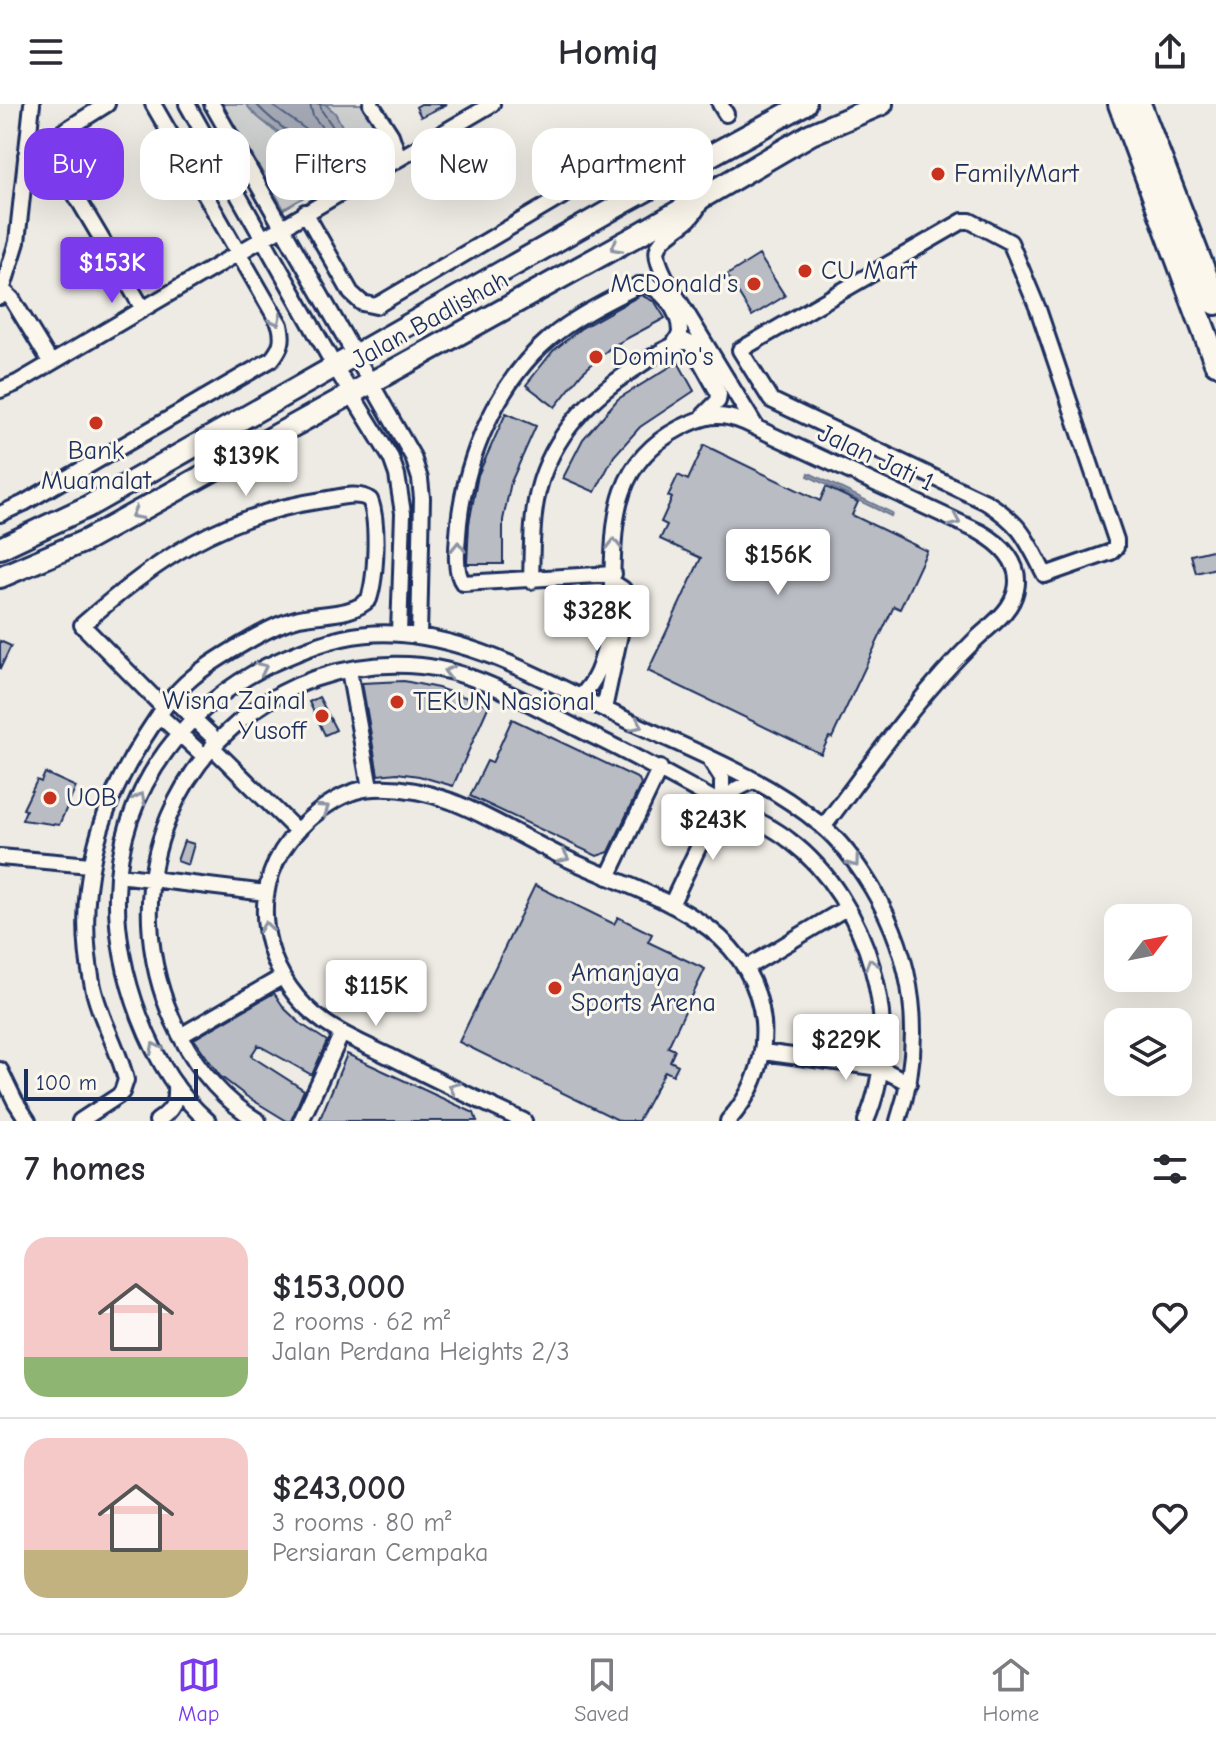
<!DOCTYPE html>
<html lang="en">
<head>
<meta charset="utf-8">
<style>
  :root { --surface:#fff; --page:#f7f7f7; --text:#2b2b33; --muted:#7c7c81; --line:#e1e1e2; --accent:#7c3aed }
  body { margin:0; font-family:"Comic Neue",sans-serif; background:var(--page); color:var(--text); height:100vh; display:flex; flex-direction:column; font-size:30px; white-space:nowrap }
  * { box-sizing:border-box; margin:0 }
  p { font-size:26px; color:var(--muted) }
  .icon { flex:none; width:44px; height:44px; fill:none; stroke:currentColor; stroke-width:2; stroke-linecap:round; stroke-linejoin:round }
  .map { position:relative; height:1017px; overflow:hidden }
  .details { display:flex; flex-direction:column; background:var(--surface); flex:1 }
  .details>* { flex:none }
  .top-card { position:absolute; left:24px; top:24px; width:800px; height:72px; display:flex; gap:16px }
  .needle { width:52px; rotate:58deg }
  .fabs { position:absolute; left:1104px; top:800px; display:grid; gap:16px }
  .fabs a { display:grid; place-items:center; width:88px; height:88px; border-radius:16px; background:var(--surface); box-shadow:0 8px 32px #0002; font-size:40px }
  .scale { position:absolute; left:24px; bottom:20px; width:174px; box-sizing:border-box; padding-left:8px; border:4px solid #1b2f5e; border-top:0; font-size:22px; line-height:28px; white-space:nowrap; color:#1b2f5e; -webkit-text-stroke:6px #fbf7ec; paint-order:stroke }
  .price { position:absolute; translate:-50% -68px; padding:0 18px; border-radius:8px; background:#fff; color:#222; font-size:26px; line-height:52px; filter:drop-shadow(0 2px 4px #0008) }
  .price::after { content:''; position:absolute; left:50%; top:48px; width:24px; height:18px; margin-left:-12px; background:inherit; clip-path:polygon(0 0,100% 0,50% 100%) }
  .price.active { background:var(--accent); color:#fff }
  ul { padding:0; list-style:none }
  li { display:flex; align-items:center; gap:24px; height:200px; padding:0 24px }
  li+li { border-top:2px solid var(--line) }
  li span { display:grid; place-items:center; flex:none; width:224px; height:160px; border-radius:24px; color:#555 }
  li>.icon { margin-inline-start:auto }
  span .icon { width:96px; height:96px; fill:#fffc; stroke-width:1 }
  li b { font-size:34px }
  h2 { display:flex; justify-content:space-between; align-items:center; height:96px; padding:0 24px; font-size:34px }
  .pill { padding:0 28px; border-radius:24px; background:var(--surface); box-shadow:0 8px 32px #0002; font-size:28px; line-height:72px }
  .pill.active { background:var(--accent); color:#fff }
  header { display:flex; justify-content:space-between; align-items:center; height:104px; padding:0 24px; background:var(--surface); font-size:36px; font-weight:800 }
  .tab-bar { display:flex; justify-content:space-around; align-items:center; height:112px; border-top:2px solid var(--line); background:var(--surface); font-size:22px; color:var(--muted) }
  .tab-bar a { display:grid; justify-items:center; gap:4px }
  .tab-bar .active { color:var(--accent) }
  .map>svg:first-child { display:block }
</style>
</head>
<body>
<header><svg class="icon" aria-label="menu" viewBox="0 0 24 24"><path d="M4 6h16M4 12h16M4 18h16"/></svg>Homiq<svg class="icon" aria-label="share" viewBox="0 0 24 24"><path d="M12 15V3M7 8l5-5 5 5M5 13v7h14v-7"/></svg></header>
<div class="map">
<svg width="1216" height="1017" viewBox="0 0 1216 1017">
  <rect width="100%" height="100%" fill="#eeebe4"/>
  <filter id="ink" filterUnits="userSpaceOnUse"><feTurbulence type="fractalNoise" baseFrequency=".0125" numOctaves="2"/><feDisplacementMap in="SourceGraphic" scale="16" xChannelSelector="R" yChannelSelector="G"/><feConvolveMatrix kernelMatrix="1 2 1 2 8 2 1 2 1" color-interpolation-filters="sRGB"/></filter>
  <g filter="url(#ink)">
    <path fill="#cecfcf" stroke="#747f96" stroke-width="2" d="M222 0H246L273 26 303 46 338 41 343 25 335 9 325 0H363L389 43 284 105Z"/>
    <path fill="#a3a8b4" stroke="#6d7892" stroke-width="2" d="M246 0H325L335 9 343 24C336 59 313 52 291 36 275 25 258 17 246 0Z
      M809 369 892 409 891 412 808 372Z"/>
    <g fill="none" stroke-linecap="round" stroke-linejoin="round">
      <path stroke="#515f80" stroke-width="2" d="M256 0C271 16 310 50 331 37L335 26 322 7 320 0
        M270 0 311 29 321 31 324 26 313 12 310 0"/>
    </g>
    <path fill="#b9bcc3" stroke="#1b2f5e" stroke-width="2" d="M421 0H447L421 13 416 3Z
      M759 151 785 192 752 212 727 171Z
      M641 191 655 198 665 214 611 243 582 269 555 303 526 281 553 247 580 225Z
      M678 258 694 287 640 323 614 352 595 388 563 374 583 335 618 295Z
      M506 309 536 322 511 378 503 416V460H467L469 420 478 371Z
      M704 341 820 397 826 383 858 398 852 411 927 447 900 505 894 502 832 634 829 633 821 650 648 567 701 454 660 435 667 421 661 418 672 394 668 392 678 371 688 376Z
      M1216 445V464L1196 469 1191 451Z
      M0 537 11 542 0 565Z
      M404 577 438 584 489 601 453 682 419 672 397 669 378 671 362 579Z
      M319 593 336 626 325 631 309 598Z
      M512 615 639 675 641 680 609 748 597 752 470 692 487 657 492 659Z
      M45 669 76 683 59 721 22 716 26 706 23 705 37 676 41 678Z
      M184 737 194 740 188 761 177 757Z
      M535 781 614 820 618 813 652 830 648 838 705 865 668 943 675 946 670 957 678 961 673 971 665 967 638 1017H620L459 938Z
      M274 889 285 905 301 920 327 937 312 971 258 941 251 952 304 986 291 1017H287L246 992 220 972 194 935Z
      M347 950 474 1009 477 1017H319Z"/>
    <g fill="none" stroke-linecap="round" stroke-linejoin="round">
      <g stroke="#1b2f5e" stroke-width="20">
        <path id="minor" d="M187 0 335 263 391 354 397 371 403 409 399 529
          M212 0 413 353 420 375 422 394 419 532
          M371 0 391 31 399 54
          M720 0 726 10
          M26 51 107 0
          M69 80 143 205
          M703 94C699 101 695 110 689 115 658 140 646 139 670 182L756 323
          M305 108 351 189 362 199 376 202 573 86 576 81
          M963 117H970L1010 138 1038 205 1116 436V443L1111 448 1045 471C1026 434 1022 421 986 398L771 296 740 246Z
          M3 186 12 195 51 259
          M0 193 17 138 32 0
          M0 286 17 279 492 0
          M0 410 24 399 272 255C281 244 284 236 280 221L153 0
          M614 470 463 479C453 466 458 435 459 419 466 353 498 278 549 235 576 212 608 197 639 181 661 179 681 209 680 230L674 240
          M531 477C532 450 531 423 536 397 546 341 584 297 631 267 648 256 665 243 685 237L691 240 719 290 718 297 704 311
          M349 566 370 684
          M580 593C597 576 601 562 606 539 623 458 590 371 680 324 704 312 718 307 744 318L980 428C1001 440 1022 459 1016 486 1011 509 990 521 974 537 917 593 872 659 824 722
          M172 594 217 637
          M604 605 623 516V485L614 479
          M159 611 204 652
          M212 643 297 727
          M721 699 737 685 754 676
          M0 753 90 761
          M118 771 266 789
          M608 773 660 664
          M671 801 722 693V674L711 657
          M746 864 846 804
          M182 931 282 873
          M763 948 880 964 909 979
          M0 966 15 997 28 1017
          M80 1017 118 992 122 988 126 976C118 942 98 912 92 878 75 791 96 708 144 634 158 612 172 590 193 573 212 557 234 545 255 533 269 525 283 518 299 514 321 509 353 512 369 495 376 473 379 418 370 396 358 387 337 394 323 396 221 411 157 455 82 521L164 604
          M157 1017C173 1006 176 1000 175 980
          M208 1017C150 968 115 865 117 791 119 683 190 593 287 553 324 537 360 526 401 530 483 537 554 582 627 616 693 647 765 674 821 721 842 738 858 761 872 784 915 856 925 937 898 1017
          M258 1017C191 977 153 894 150 818 144 669 271 547 421 562 481 568 539 606 593 632 637 653 679 677 722 700 744 711 769 720 789 736 869 796 906 925 866 1017
          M301 1017 342 929
          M524 1017C480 997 436 976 393 954 370 943 345 933 324 918 270 880 246 805 282 747 300 718 339 685 374 684 443 680 499 722 559 751 639 790 752 812 763 918 766 956 753 989 728 1017"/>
      </g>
      <g stroke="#1b2f5e" stroke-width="26">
        <path id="primary" d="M0 444 87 403 625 98 805 0
          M0 473 87 436 638 131 811 30 882 0"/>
      </g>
      <g stroke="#1b2f5e" stroke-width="28">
        <path id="trunk" d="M1120 0 1216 259
          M1139 0 1216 199"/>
      </g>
      <use href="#minor" stroke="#fbf7ec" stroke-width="14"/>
      <use href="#primary" stroke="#fbf7ec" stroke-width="20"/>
      <use href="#trunk" stroke="#fbf7ec" stroke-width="22"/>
    </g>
    <defs><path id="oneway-chevron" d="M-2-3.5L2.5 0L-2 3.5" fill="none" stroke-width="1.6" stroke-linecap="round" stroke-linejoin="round" transform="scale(2)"/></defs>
    <g stroke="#8b93a5">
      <use href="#oneway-chevron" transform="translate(616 143) rotate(151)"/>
      <use href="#oneway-chevron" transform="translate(276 216) rotate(64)"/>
      <use href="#oneway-chevron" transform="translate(136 410) rotate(152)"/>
      <use href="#oneway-chevron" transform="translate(955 417) rotate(24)"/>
      <use href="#oneway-chevron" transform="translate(614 440) rotate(-90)"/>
      <use href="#oneway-chevron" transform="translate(458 443) rotate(-89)"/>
      <use href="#oneway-chevron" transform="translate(262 564) rotate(-26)"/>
      <use href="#oneway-chevron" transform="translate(449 568) rotate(-166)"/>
      <use href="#oneway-chevron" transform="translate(637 621) rotate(25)"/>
      <use href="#oneway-chevron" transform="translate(140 694) rotate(-65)"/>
      <use href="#oneway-chevron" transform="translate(324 705) rotate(-34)"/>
      <use href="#oneway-chevron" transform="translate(564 753) rotate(25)"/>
      <use href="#oneway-chevron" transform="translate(854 758) rotate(54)"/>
      <use href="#oneway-chevron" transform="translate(266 823) rotate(-97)"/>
      <use href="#oneway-chevron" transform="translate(871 860) rotate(-108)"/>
      <use href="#oneway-chevron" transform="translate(155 944) rotate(-117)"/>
      <use href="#oneway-chevron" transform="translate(454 984) rotate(-155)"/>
    </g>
  </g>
  <g fill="#c8321e" stroke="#fbf7ec" stroke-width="3">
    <circle cx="938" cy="70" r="8"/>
    <circle cx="805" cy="167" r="8"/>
    <circle cx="754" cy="180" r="8"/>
    <circle cx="596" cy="253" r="8"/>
    <circle cx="96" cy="319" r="8"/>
    <circle cx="397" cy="598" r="8"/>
    <circle cx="322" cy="612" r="8"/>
    <circle cx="50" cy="694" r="8"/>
    <circle cx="555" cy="884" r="8"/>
  </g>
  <g text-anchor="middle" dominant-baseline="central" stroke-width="6" stroke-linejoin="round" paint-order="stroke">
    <g font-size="26" fill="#1b2f5e" stroke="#fbf7ec" text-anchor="start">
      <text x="954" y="70">FamilyMart</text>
      <text x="821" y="167">CU Mart</text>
      <text x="738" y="180" text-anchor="end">McDonald's</text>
      <text x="612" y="253">Domino's</text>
      <text x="96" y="347" text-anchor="middle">Bank<tspan x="96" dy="30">Muamalat</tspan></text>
      <text x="306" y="597" text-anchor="end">Wisna Zainal<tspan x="306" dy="30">Yusoff</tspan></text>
      <text x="413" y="598">TEKUN Nasional</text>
      <text x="66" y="694">UOB</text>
      <text x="571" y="869">Amanjaya<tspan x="571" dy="30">Sports Arena</tspan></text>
    </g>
    <g font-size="26" fill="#1b2f5e" stroke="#fbf7ec">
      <text transform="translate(430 216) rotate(-29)">Jalan Badlishah</text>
      <text transform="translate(876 354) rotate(25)">Jalan Jati 1</text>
    </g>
  </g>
</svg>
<div class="fabs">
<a><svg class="needle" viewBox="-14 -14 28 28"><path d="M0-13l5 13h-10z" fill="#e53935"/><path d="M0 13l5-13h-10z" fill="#7c7c81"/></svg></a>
<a><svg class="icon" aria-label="layers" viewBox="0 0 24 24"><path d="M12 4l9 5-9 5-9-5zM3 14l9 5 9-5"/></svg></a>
</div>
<div class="scale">100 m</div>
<b class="price active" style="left:112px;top:201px">$153K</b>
<b class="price" style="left:246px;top:394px">$139K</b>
<b class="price" style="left:778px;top:493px">$156K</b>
<b class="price" style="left:597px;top:549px">$328K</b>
<b class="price" style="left:713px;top:758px">$243K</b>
<b class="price" style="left:376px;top:924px">$115K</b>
<b class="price" style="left:846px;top:978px">$229K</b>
<div class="top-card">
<a class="pill active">Buy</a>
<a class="pill">Rent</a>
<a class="pill">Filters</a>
<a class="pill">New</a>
<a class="pill">Apartment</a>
</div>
</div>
<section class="details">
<h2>7 homes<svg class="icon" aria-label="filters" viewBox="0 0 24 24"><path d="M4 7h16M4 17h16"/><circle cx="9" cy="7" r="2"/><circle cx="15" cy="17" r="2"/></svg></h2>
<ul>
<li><span style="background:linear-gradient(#f6c9c9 75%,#8fb573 0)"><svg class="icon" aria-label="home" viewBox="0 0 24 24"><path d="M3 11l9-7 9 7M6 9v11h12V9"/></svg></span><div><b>$153,000</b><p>2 rooms · 62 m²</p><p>Jalan Perdana Heights 2/3</p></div><svg class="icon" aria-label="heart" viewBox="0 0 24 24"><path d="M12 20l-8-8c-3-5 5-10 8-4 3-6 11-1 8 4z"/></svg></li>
<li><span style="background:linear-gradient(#f6c9c9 70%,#c2b280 0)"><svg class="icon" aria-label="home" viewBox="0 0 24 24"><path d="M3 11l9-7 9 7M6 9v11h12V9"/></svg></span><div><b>$243,000</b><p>3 rooms · 80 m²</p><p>Persiaran Cempaka</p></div><svg class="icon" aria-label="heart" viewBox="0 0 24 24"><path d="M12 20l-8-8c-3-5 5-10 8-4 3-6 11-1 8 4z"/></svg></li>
</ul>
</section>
<nav class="tab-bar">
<a class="active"><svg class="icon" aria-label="map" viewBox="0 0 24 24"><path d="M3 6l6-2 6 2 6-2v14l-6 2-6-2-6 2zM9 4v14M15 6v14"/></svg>Map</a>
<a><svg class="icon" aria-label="saved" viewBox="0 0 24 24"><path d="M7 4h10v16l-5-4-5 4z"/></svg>Saved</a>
<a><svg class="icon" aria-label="home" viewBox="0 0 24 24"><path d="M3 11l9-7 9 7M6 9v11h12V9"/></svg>Home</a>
</nav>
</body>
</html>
